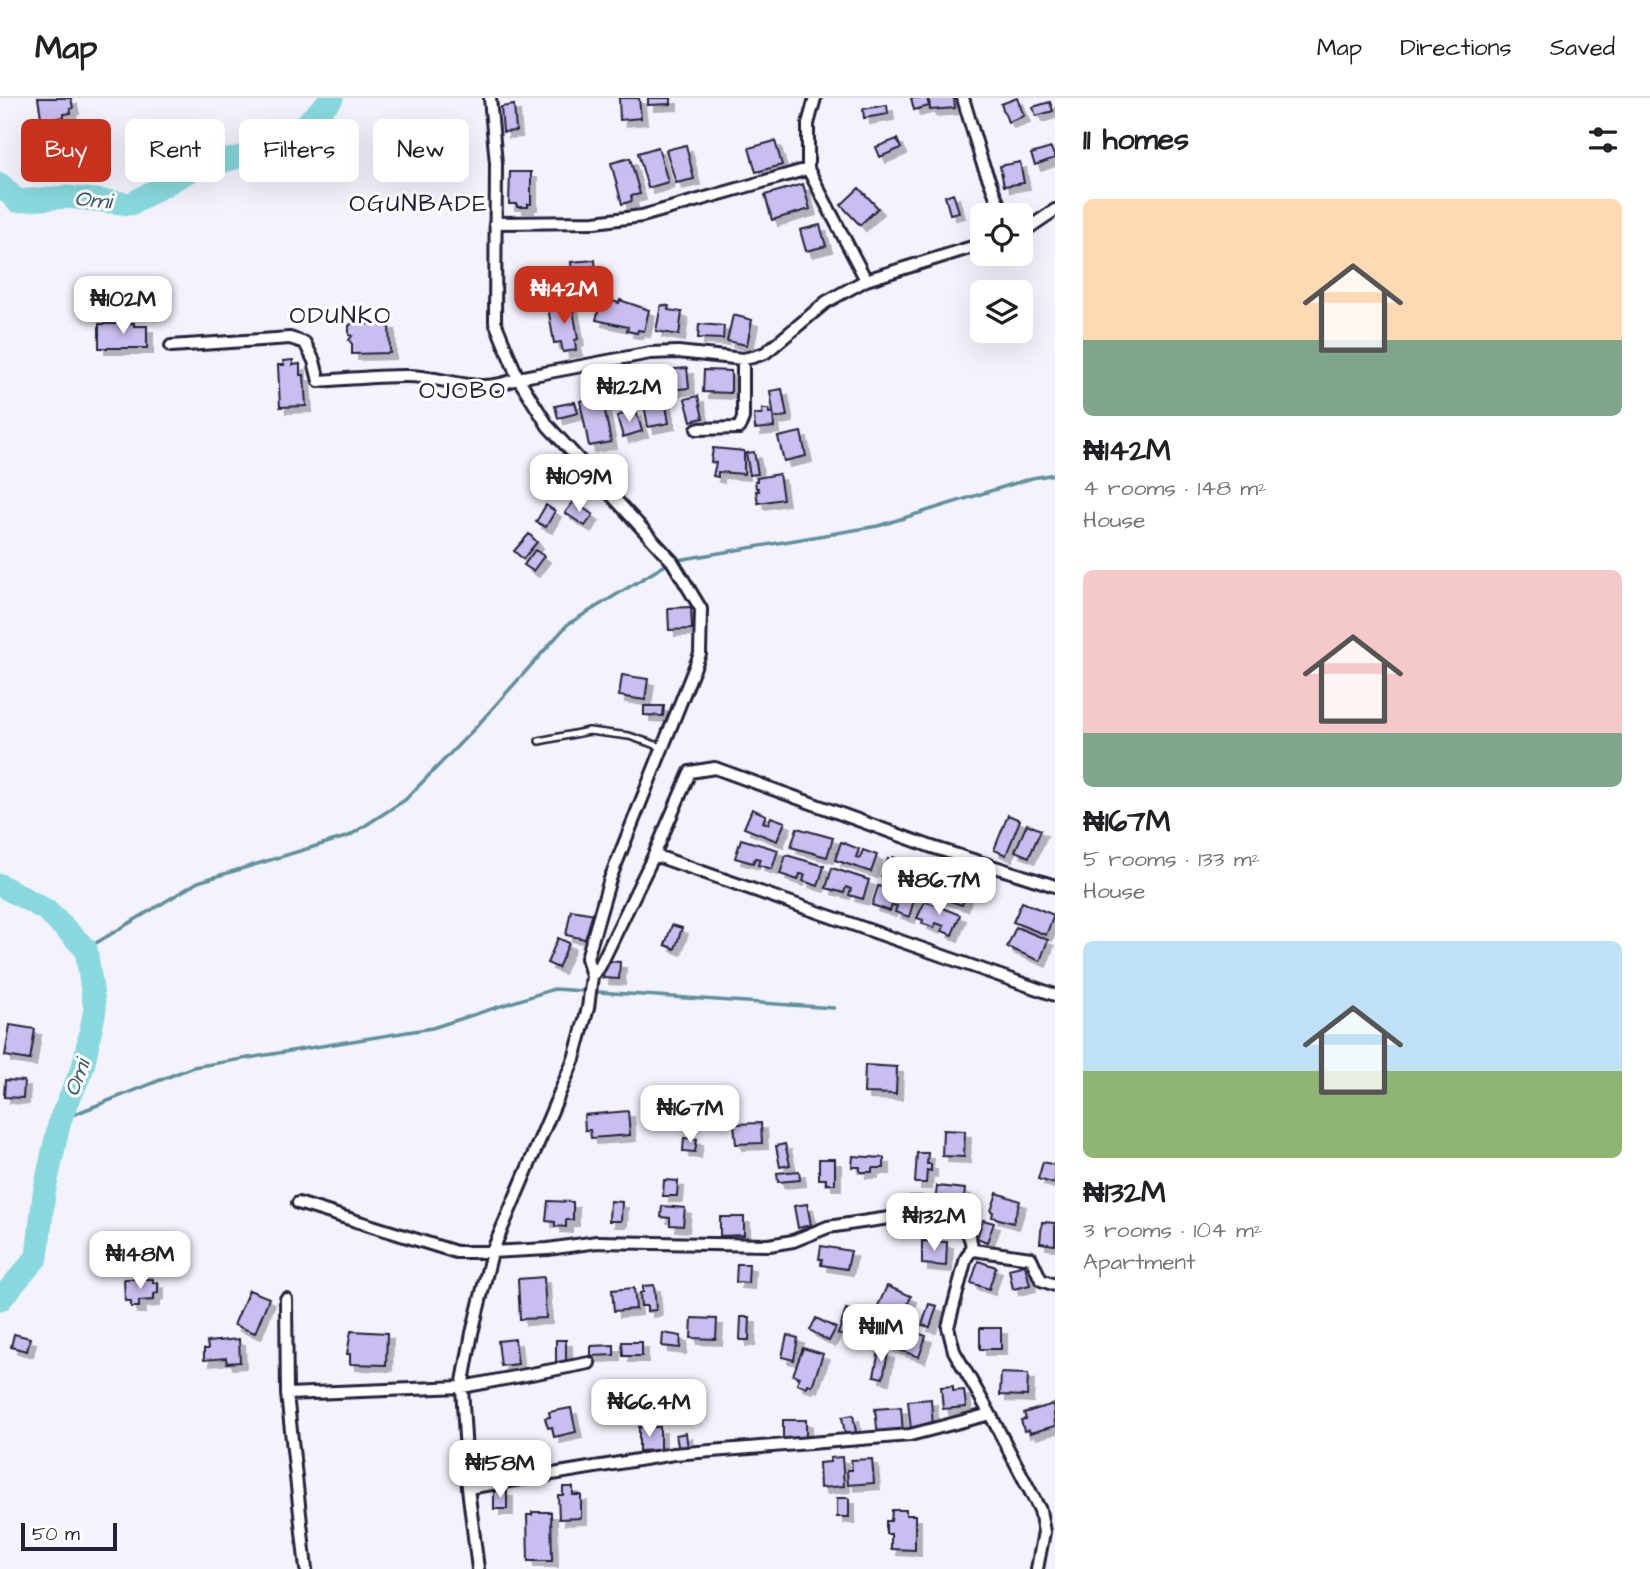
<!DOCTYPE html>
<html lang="en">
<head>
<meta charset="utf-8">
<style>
  :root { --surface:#fff; --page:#f6f6f6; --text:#202124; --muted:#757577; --line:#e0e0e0; --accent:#c8321e }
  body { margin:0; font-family:"Architects Daughter",sans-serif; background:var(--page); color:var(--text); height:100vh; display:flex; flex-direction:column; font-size:26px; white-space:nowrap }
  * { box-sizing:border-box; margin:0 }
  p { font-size:23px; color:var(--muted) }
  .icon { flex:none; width:38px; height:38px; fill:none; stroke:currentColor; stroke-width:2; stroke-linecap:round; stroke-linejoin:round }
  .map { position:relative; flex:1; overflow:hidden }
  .drawer { display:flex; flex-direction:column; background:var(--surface); width:595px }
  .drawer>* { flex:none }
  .hud { position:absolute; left:21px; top:21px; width:665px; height:63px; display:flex; gap:14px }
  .controls { position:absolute; left:970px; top:105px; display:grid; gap:14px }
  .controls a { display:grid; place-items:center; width:63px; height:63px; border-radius:10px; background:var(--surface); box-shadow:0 7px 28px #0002; font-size:35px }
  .scale { position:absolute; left:21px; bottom:18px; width:96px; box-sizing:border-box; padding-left:7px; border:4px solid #22223b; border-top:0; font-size:19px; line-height:24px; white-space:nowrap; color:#22223b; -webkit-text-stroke:5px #fff; paint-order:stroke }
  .price { position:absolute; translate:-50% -60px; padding:0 16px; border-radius:14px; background:#fff; color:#222; font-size:23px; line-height:46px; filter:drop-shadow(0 2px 4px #0008) }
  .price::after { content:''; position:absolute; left:50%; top:42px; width:21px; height:16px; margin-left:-10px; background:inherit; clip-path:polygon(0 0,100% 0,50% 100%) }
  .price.selected { background:var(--accent); color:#fff }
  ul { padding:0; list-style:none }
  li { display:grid; align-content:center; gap:14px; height:371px; padding:0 28px }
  li span { display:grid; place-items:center; height:217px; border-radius:10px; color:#555 }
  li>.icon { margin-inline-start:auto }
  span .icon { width:126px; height:126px; fill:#fffc; stroke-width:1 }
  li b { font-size:30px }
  h2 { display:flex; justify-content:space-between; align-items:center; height:84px; padding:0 28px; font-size:30px }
  .tag { padding:0 24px; border-radius:10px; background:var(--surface); box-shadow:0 7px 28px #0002; font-size:24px; line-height:63px }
  .tag.selected { background:var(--accent); color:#fff }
  header { display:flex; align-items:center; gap:42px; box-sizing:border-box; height:98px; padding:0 35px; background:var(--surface); border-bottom:2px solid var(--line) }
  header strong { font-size:33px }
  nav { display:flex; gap:38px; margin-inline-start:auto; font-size:24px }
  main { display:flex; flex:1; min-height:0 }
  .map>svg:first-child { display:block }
</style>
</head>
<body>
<header>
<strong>Map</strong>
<nav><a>Map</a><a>Directions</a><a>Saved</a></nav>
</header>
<main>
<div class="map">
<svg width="1055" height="1471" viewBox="0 0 1055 1471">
  <defs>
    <filter id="shadow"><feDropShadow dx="6" dy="6" stdDeviation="0" flood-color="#0004"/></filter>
  </defs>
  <rect width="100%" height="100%" fill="#f4f2fc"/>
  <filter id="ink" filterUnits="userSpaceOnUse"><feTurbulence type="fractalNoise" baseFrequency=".0143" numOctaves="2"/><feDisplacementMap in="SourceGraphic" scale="14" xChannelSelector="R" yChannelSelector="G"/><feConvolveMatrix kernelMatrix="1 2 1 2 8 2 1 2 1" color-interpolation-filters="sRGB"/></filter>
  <g filter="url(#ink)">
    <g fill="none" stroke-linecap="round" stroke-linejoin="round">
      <path stroke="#5f909d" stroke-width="3.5" d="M86 851 198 784 349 738 405 702 476 629 568 526 672 463 878 428 1032 380 1055 376
        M60 1022 193 969 432 930 554 891 834 910"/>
      <path stroke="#88d9de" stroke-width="23" d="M0 86 17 103 67 99 131 106 191 72 251 56 306 26 332 0
        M0 787 46 812 86 851 95 912 83 969 60 1022 44 1095 37 1159 0 1202"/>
    </g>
    <path fill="#cabdef" stroke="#22223b" stroke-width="2" filter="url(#shadow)" d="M38 0H71L73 10 70 11 71 15 64 16V19L45 22 44 19H41Z
      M619 0H639L641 20 620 22Z
      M648 0H671V6L648 7Z
      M911 0H927L929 8 914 12Z
      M929 0H954L955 10 930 12Z
      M1017 0 1024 18 1008 24 1001 6Z
      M1050 4 1053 13 1036 18 1033 9Z
      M514 7 516 33 503 34 501 9Z
      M887 7 888 16 864 20 863 11Z
      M897 41 901 50 880 59 876 49Z
      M775 43 782 67 756 74 749 50Z
      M686 47 694 81 676 85 666 52Z
      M658 49 668 84 648 90 638 55Z
      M1051 50 1055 60 1035 67 1031 56Z
      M630 60 640 96 631 98 632 103 622 106 611 65Z
      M1020 64 1024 85 1004 88 1000 68Z
      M510 74H531V106H528V109H517V106H509Z
      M803 86 810 111 772 122 765 97Z
      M859 90 878 110 860 127 841 107Z
      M953 95 959 114 950 116 945 98Z
      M820 127 826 148 806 153 800 132Z
      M595 162 597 187 573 189 571 164Z
      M602 200 619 205 620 202 649 212 644 233 638 232 637 235 627 233 628 229 596 222Z
      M572 205 578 241 575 242 576 252 563 254 561 244 554 245 548 209Z
      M661 207 669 208 668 212 682 214 679 237 656 233Z
      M733 217 752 222 747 247 727 243Z
      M115 225H134V228H147V250H99V226H115Z
      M351 226H389L390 255 352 256V246L349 242 352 238 349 237V228Z
      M699 226 724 228 723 241 698 240Z
      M293 262V267L300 266V277H304L306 308 280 309 278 267H284L283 263Z
      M687 270 689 290 667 292 665 272Z
      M704 272 731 273V295L703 294Z
      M660 274 669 325 648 329 639 278Z
      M782 291 787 318 774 320 770 293Z
      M602 298 611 344 589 348 580 303Z
      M698 298 703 320 691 323 685 301Z
      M575 304 578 315 558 320 555 308Z
      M762 311H769V315L773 314 774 329 755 331 754 316H762Z
      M636 312 642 333 623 339 617 318Z
      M801 334 806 358 784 363 778 339Z
      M713 350 744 353V376L718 374V379L713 378 716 365 711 364Z
      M754 354 758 376 750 377 746 355Z
      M779 376 783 401 758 405 756 393H759L758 390H756L755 383H757V380Z
      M574 403 593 417 585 428 565 415Z
      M546 407 555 413 546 429 536 424Z
      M529 436 537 444 523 461 514 453Z
      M535 452 544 458 533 473 524 467Z
      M691 509 692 531 669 532 668 510Z
      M622 577 648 581 645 602 619 598Z
      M644 608H664L663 618 644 617Z
      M752 711 766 717 763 724 768 726 771 719 785 724 777 743 744 730Z
      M1008 717 1020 722 1006 757 994 752Z
      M1027 726 1041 732 1029 759 1015 753Z
      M797 730 833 740 827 759 791 749Z
      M741 741 778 752 772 771 758 767 760 761 755 760 753 765 735 760Z
      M841 744 859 751 856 759 860 760 863 752 877 757 871 774 835 762Z
      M786 757 824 768 818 788 803 783 805 777 800 776 798 782 780 776Z
      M893 759 901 762 899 766 904 768 901 774 906 776 909 769 912 771 914 765 921 768 919 774 924 776 917 793 881 778 888 761 892 763Z
      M832 770 869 782 863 801 849 797 851 791 846 789 844 795 826 790Z
      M936 772 970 783 962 807 928 796Z
      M878 788 915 799 909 819 895 814 897 808 892 807 890 813 872 807Z
      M925 803 960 817 952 837 942 833 944 828 936 825 934 830 922 825 923 822 917 820Z
      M1022 804 1054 817 1046 837 1013 824Z
      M571 812 595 816 590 842 566 837Z
      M672 827 682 830 675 851 665 847Z
      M1016 829 1048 842 1040 863 1007 849Z
      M558 840 569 845 558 870 547 865Z
      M605 863 620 864 619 881 603 880Z
      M10 927 35 931 30 962 5 958Z
      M865 967 897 969 896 996 864 995Z
      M5 982 24 983 23 1000 4 999Z
      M628 1013 630 1037 591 1040 590 1032H585L584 1017Z
      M761 1025 762 1045 736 1046 734 1026Z
      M943 1032 965 1033 964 1059 942 1058Z
      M684 1040 697 1041 695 1054 683 1053Z
      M785 1046 790 1067 780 1069 776 1048Z
      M917 1055H928L927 1066H931V1073L927 1072 926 1085H915Z
      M853 1058 884 1060V1070H872V1074H860V1069H852Z
      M819 1061H835V1086H826V1081H819Z
      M1043 1064 1055 1067V1086L1038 1081Z
      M799 1073 800 1082 778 1084 777 1075Z
      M664 1082 678 1083 677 1098H663Z
      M937 1088 965 1091 963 1110H958L957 1117 934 1115Z
      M997 1095 1020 1103 1013 1125 992 1119 993 1114 991 1113Z
      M910 1098H921V1114H911Z
      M548 1103 573 1104V1122H566V1129L555 1128V1124L546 1123Z
      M610 1103 622 1104 621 1123H609Z
      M807 1106 811 1127 798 1130 794 1108Z
      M662 1108 685 1110 683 1128 670 1127V1120L661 1119Z
      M720 1119H744V1137L720 1138Z
      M983 1122 994 1125 987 1144 977 1140Z
      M1042 1124 1055 1125V1147L1040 1145Z
      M922 1143 947 1144 946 1168 922 1166Z
      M821 1148 851 1153 847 1171 821 1167 822 1161H819Z
      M978 1163 996 1169 989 1191 971 1185Z
      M737 1166H749L748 1185 736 1184Z
      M1025 1167 1030 1187 1013 1191 1009 1171Z
      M544 1179 546 1220 520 1221 518 1181Z
      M124 1181H153V1185L158 1184V1195L154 1196V1202L139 1203V1209H131V1203H125Z
      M654 1187 656 1212 647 1213V1208H641L640 1195 643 1194V1188Z
      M887 1188 911 1198 902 1221 877 1210Z
      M634 1190 636 1211 614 1213 612 1192Z
      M249 1192 269 1200 255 1235 234 1227Z
      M929 1206 937 1208 930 1229 922 1227Z
      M846 1211 867 1217 860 1242 838 1236Z
      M741 1219H750L749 1242H740Z
      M692 1220 717 1221 716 1241 691 1240Z
      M816 1220 836 1230 829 1243 810 1232Z
      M895 1227 926 1238 919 1259 888 1248Z
      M980 1230H1001V1251H980Z
      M351 1233 387 1235 386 1267 350 1266V1256H347Z
      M663 1235 681 1238 680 1250 662 1248Z
      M14 1236 30 1240 27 1253 11 1249Z
      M787 1237 798 1240 794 1262 782 1259Z
      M239 1241 240 1264 227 1265 226 1260 204 1262V1251H208L207 1244Z
      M515 1241 518 1266 501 1268 498 1243Z
      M556 1242H566V1264H556Z
      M622 1244H642V1258H623Z
      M614 1247V1257L591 1258V1248Z
      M803 1250 823 1256 812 1288 808 1286 807 1289 797 1286 799 1279 793 1277Z
      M879 1253 888 1255 883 1280 874 1278Z
      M1001 1275 1028 1276 1027 1298 1000 1297Z
      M953 1288V1293L964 1292 966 1309 943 1311 941 1289Z
      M931 1301 933 1330 911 1332 908 1303Z
      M1053 1306 1055 1328 1030 1335 1029 1332 1024 1333 1021 1322 1026 1321 1024 1315Z
      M901 1309 903 1336 878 1339 875 1311Z
      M571 1310 576 1334 554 1339 552 1329 548 1330 545 1320 550 1319 549 1314Z
      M853 1317 857 1340 846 1342 842 1319Z
      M783 1322H806V1341H783Z
      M639 1329H660V1352L639 1353Z
      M686 1335 688 1351 679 1353 676 1337Z
      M842 1359 844 1388 820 1390 819 1365 830 1364V1360Z
      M872 1361 874 1385 848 1387 847 1372H852L851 1362Z
      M563 1389H573V1397H581V1420L559 1421 558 1397H563Z
      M494 1393H507V1411H494Z
      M837 1400H849V1419H837Z
      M892 1412H906V1417H915V1452L891 1451V1436H886V1423H891Z
      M532 1414H551L552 1463H528L527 1417H532Z"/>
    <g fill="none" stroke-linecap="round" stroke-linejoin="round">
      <g stroke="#22223b" stroke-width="10">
        <path id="lane" d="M539 643 589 633 629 638 662 649"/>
      </g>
      <g stroke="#22223b" stroke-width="16">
        <path id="street" d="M490 0 496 65 495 224 518 280 548 328 672 463 701 511 700 556 610 781 587 860 592 878
          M815 0 808 26V71L866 182
          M963 0 982 64 1003 117
          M495 125 595 124 642 118 808 71
          M1020 132 1027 131 1055 112
          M171 248 290 240 305 245 314 263 319 283C348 281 377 278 406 278 448 278 478 299 518 280L650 255 678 254 743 261 753 259 765 255 775 247 826 204 866 182 982 146
          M697 331 739 330 743 320V261
          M654 757 1055 897
          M298 1105 456 1154H492L548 1151 597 1144 769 1147 793 1143 828 1129 889 1120 961 1123C969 1138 977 1147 966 1160L948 1229 954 1253 990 1316 1040 1412 1044 1434 1037 1471
          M973 1152 1031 1160 1041 1182 1055 1187
          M286 1201 287 1296 306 1471
          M287 1296 462 1289 589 1265
          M468 1390 674 1356 910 1337 990 1316
          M478 1471 468 1390 462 1289 472 1235 492 1154 574 961 588 910 592 878 600 868 654 757 690 674 715 670 932 749 1055 788"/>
      </g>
      <use href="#lane" stroke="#fff" stroke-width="5"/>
      <use href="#street" stroke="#fff" stroke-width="10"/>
    </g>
  </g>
  <g text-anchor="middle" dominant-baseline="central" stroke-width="6" stroke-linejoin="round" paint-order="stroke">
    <g font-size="23" font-style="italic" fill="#41596c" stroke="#fff">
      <text transform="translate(93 102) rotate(5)">Omi</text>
      <text transform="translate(77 980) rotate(-70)">Omi</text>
    </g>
    <g font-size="24" letter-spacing="2" fill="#22223b" stroke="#fff">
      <text x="419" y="106">OGUNBADE</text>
      <text x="341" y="218">ODUNKO</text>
      <text x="463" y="293">OJOBO</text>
    </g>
  </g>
</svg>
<div class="controls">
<a><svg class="icon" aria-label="locate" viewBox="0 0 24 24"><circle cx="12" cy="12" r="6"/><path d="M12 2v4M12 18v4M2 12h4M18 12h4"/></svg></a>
<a><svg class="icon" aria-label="layers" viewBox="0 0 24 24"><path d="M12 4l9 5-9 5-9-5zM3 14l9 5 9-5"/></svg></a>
</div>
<div class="scale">50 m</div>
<b class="price selected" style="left:564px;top:228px">₦142M</b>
<b class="price" style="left:123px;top:238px">₦102M</b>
<b class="price" style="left:629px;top:326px">₦122M</b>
<b class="price" style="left:579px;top:416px">₦109M</b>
<b class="price" style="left:939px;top:819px">₦86.7M</b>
<b class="price" style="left:690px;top:1047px">₦167M</b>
<b class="price" style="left:934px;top:1155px">₦132M</b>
<b class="price" style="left:140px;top:1193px">₦148M</b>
<b class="price" style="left:881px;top:1266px">₦111M</b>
<b class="price" style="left:649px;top:1341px">₦66.4M</b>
<b class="price" style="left:500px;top:1402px">₦158M</b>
<div class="hud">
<a class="tag selected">Buy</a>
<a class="tag">Rent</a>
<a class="tag">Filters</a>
<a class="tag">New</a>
</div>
</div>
<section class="drawer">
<h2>11 homes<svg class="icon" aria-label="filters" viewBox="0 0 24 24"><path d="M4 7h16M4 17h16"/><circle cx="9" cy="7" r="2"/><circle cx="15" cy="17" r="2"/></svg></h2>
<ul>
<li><span style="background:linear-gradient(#ffd9b3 65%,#7fa58c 0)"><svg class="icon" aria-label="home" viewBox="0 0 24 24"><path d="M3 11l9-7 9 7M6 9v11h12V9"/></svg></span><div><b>₦142M</b><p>4 rooms · 148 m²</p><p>House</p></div></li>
<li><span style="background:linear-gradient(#f6c9c9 75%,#7fa58c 0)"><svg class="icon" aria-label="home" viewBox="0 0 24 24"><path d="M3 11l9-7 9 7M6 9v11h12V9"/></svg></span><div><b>₦167M</b><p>5 rooms · 133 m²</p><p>House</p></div></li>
<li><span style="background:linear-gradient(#bfe0f5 60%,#8fb573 0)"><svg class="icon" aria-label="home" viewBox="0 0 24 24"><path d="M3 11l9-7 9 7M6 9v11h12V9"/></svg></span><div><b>₦132M</b><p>3 rooms · 104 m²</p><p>Apartment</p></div></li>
</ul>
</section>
</main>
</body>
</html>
